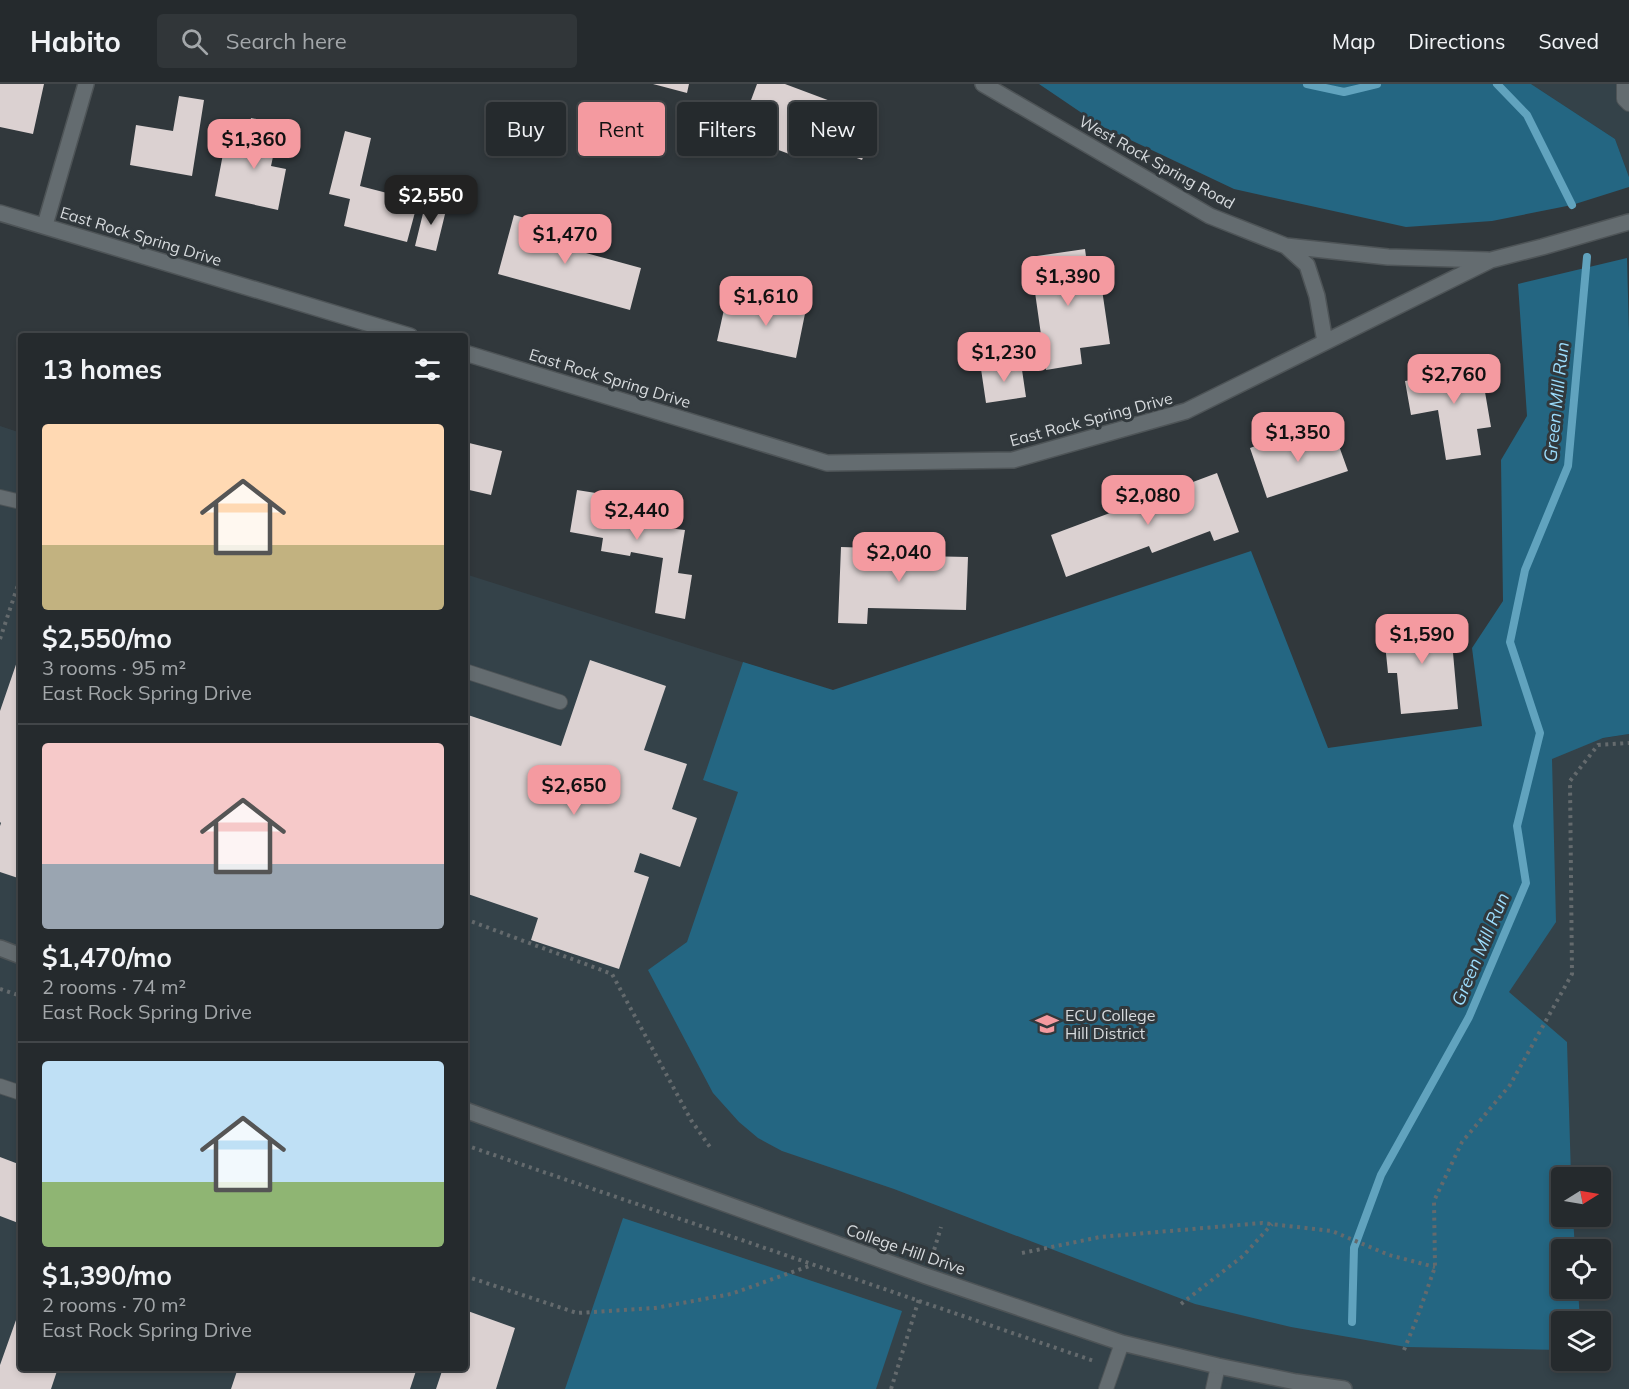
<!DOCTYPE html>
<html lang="en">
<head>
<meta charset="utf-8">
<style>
  :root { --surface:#252a2d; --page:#313639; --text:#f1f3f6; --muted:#a3a7aa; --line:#424649; --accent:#f49aa0 }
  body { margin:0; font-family:Mulish,sans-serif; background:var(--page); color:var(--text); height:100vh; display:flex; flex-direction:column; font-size:22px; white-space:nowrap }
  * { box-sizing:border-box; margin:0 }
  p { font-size:20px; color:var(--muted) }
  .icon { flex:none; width:33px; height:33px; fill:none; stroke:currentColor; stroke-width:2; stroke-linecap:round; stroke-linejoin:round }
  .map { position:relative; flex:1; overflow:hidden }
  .drawer { position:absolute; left:18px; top:249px; width:450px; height:1038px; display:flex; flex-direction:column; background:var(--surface); border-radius:6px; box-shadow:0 3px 9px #0003,0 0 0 2px var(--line) }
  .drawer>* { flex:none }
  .guide { position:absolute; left:486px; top:18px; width:570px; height:54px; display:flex; gap:12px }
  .needle { width:39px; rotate:79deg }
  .buttons { position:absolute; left:1551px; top:1083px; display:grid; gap:12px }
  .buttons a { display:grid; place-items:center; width:60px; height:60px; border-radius:6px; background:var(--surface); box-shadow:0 3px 9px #0003,0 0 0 2px var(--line); font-size:30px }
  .price { position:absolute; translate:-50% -51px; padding:0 14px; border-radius:12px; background:var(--accent); color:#111; font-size:20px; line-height:39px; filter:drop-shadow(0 2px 3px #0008) }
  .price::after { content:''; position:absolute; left:50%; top:36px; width:18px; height:14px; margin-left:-9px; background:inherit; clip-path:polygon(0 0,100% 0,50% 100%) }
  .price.active { background:#222; color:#fff }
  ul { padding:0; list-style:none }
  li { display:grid; align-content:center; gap:12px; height:318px; padding:0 24px }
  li+li { border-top:2px solid var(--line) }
  li span { display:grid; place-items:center; height:186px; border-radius:6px; color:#555 }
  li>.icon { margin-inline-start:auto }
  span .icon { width:108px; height:108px; fill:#fffc; stroke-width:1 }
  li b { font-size:26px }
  h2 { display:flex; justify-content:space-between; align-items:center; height:72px; padding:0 24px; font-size:26px }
  .pill { padding:0 21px; border-radius:6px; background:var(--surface); box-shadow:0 3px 9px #0003,0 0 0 2px var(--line); font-size:21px; line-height:54px }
  .pill.active { background:var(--accent); color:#111 }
  header { display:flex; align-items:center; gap:36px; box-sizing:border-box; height:84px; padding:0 30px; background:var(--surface); border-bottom:2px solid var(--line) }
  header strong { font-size:28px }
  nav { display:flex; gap:33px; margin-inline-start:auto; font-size:21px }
  .search { width:420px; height:54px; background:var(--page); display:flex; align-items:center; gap:15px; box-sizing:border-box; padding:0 21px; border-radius:6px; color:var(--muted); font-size:22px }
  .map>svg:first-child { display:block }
</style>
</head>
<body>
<header>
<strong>Habito</strong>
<div class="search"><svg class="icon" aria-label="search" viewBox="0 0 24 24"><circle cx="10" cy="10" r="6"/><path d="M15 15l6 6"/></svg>Search here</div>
<nav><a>Map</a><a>Directions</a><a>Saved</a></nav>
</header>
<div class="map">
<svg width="1629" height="1305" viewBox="0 0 1629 1305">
  <rect width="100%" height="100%" fill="#31383c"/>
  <path fill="#344249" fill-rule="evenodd" d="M1531 0H1629V93L1615 55Z
    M0 342 21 349V1284H465V490L1054 677 1407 687 1629 650V1305H0ZM1562 1094H1600V1132H1562ZM1562 1166H1600V1204H1562ZM1562 1238H1600V1276H1562Z"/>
  <path fill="#246682" d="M1039 0H1531L1615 55 1629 93V103L1572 121 1492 137 1406 143 1234 105 1101 42Z
    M1627 174 1629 249V650L1603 654 1552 675 1556 838 1509 908 1567 958 1571 1093 1562 1094V1132L1573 1133 1575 1165 1562 1166V1204L1578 1205 1580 1237 1562 1238 1561 1266 1406 1263 1291 1243 1195 1220 894 1105 782 1067 758 1054 739 1038 713 1009 648 886 687 858 738 708 703 696 743 578 833 606 1251 467 1328 664 1482 642 1472 564 1503 517 1501 376 1527 332 1518 200Z
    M623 1134 902 1227 876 1305H565Z"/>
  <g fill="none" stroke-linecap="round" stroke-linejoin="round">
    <path stroke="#61a3be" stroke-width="8" d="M1307 0 1344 8 1377 0
      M1497 0 1527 31 1572 121
      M1352 1238 1354 1164 1381 1091 1469 933 1526 799 1517 742 1540 649 1510 558 1525 486 1568 382 1587 173"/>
  </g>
  <path fill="#dbd1d1" d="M0 0H44L33 50 0 43Z
    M653 0H689L687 9Z
    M757 0H785L841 21 837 29 875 43 862 76 799 52 792 71 738 51Z
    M179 12 204 16 192 92 130 81 136 41 173 47Z
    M251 34 280 40 271 82 286 85 278 126 215 112 223 70 243 74Z
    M345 47 371 54 360 102 418 117 407 158 344 142 350 115 329 110Z
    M426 117 447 122 436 167 415 162Z
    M514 131 568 146 564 163 641 184 630 226 498 190Z
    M1085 165 1088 187 1099 185 1110 260 1080 264 1082 280 1046 286 1030 173Z
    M779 209 808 215 796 274 717 257 725 221 774 231Z
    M1479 273 1491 343 1477 345 1481 371 1446 376 1438 326 1411 331 1405 297 1448 290 1446 278Z
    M1021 279 1026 313 986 319 981 285Z
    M1334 348 1348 387 1267 414 1250 364 1269 357 1272 364 1312 350 1314 355Z
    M465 358 502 367 491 411 465 405Z
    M1217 389 1239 448 1214 457 1210 447 1152 469 1149 462 1066 493 1051 451Z
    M577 406 652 418 651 424 671 427 668 444 685 446 678 489 692 491 685 535 655 529 663 474 631 468 630 472 601 467 603 454 570 448Z
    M841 463 873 464V471L968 473 966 526 868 524 867 540 838 539Z
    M1450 535 1458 625 1401 630 1397 589H1388L1383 540Z
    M21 566V795L0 788V742L1 739 0 738V627Z
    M590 576 666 602 644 666 687 680 672 725 697 734 680 783 640 769 634 788 649 793 619 885 531 856 538 834 465 809V630L561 662Z
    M0 1073 21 1081V1140L0 1132Z
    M21 1222V1284H58L51 1305H0V1281Z
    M465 1226 515 1244 496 1305H436L443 1284H465Z
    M238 1284H417L410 1305H231Z"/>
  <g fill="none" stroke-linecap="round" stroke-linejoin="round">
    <g stroke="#4e5457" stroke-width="16">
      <path id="service" d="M1624 0V15L1629 20
        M0 413 21 418
        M465 587 560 618
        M0 1002 21 1009
        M1106 1305 1122 1259
        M1213 1305 1218 1282"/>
    </g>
    <g stroke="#4e5457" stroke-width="18">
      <path id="minor" d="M983 0 1210 132 1286 162 1307 181 1317 212 1325 258
        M0 129 410 252
        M45 141 86 0
        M1286 162 1388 173 1488 176
        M465 269 827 379 1013 376 1186 327 1491 176 1542 163 1629 138
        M0 864 21 872
        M465 1026 926 1192 1122 1259 1218 1282 1296 1298 1344 1305"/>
    </g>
    <path stroke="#646a6d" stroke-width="4" stroke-dasharray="3 4.5" stroke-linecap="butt" d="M0 555 21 492
      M465 835 612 890 691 1036 712 1066
      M0 905 21 912
      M465 1061 1094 1277
      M1022 1169 1100 1153 1262 1139 1332 1147 1389 1171 1435 1183
      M932 1173 941 1143
      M465 1192 577 1229 655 1224 731 1210 812 1181
      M1181 1220 1243 1172 1272 1140
      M1404 1266 1417 1234 1435 1183 1434 1117 1462 1058 1510 1001 1572 890 1570 697 1598 661 1629 659
      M891 1305 919 1215"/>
    <use href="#service" stroke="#646c70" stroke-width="14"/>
    <use href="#minor" stroke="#646c70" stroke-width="15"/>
  </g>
  <defs>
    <g id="university-bare" transform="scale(1.8)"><path d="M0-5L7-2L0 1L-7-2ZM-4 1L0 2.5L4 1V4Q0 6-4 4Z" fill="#f49aa0" stroke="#31383c" stroke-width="2.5" paint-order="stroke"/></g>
  </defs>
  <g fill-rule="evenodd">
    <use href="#university-bare" x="1047" y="940"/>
  </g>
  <g text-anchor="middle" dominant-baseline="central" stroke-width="6" stroke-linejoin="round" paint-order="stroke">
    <g font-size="16" fill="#d7dbde" stroke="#31383c">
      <text transform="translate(1157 78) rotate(29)">West Rock Spring Road</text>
      <text transform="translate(141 152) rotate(17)">East Rock Spring Drive</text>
      <text transform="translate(610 294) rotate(17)">East Rock Spring Drive</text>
      <text transform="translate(1091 335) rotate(-15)">East Rock Spring Drive</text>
      <text transform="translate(906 1165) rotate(19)">College Hill Drive</text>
    </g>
    <g font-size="16" fill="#d7dbde" stroke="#31383c" text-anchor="start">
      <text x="1065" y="931">ECU College<tspan x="1065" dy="18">Hill District</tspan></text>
    </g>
    <g font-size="18" font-style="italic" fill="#9cddfd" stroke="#31383c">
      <text transform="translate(1556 318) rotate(-84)">Green Mill Run</text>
      <text transform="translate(1480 865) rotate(-67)">Green Mill Run</text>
    </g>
  </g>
</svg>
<div class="buttons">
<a><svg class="needle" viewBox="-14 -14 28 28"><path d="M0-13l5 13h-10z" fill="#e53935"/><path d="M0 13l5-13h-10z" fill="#a3a7aa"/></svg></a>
<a><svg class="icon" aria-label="locate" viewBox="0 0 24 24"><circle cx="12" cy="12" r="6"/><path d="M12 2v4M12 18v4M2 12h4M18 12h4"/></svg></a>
<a><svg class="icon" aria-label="layers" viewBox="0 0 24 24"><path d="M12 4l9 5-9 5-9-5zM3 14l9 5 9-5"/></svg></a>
</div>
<b class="price" style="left:254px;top:86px">$1,360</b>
<b class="price active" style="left:431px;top:142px">$2,550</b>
<b class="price" style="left:565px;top:181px">$1,470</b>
<b class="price" style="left:1068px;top:223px">$1,390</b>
<b class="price" style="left:766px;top:243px">$1,610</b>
<b class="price" style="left:1004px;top:299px">$1,230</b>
<b class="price" style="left:1454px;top:321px">$2,760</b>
<b class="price" style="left:1298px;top:379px">$1,350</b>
<b class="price" style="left:1148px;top:442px">$2,080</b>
<b class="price" style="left:637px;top:457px">$2,440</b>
<b class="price" style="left:899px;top:499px">$2,040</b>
<b class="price" style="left:1422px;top:581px">$1,590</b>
<b class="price" style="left:574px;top:732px">$2,650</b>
<div class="guide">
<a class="pill">Buy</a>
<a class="pill active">Rent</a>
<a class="pill">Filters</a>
<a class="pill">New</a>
</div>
<section class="drawer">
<h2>13 homes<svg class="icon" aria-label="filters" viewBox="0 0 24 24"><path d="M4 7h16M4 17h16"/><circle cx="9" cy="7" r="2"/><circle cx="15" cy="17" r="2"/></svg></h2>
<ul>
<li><span style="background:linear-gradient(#ffd9b3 65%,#c2b280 0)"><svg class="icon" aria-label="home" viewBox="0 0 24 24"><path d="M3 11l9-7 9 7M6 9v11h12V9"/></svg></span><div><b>$2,550/mo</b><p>3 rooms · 95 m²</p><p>East Rock Spring Drive</p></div></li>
<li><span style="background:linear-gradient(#f6c9c9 65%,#9aa5b1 0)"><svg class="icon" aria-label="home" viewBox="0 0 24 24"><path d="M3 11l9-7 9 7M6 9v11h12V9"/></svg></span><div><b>$1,470/mo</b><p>2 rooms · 74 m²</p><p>East Rock Spring Drive</p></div></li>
<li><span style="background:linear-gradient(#bfe0f5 65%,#8fb573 0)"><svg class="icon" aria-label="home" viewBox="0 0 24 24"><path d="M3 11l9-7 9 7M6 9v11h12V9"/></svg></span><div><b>$1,390/mo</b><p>2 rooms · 70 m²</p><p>East Rock Spring Drive</p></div></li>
</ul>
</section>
</div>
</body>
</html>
